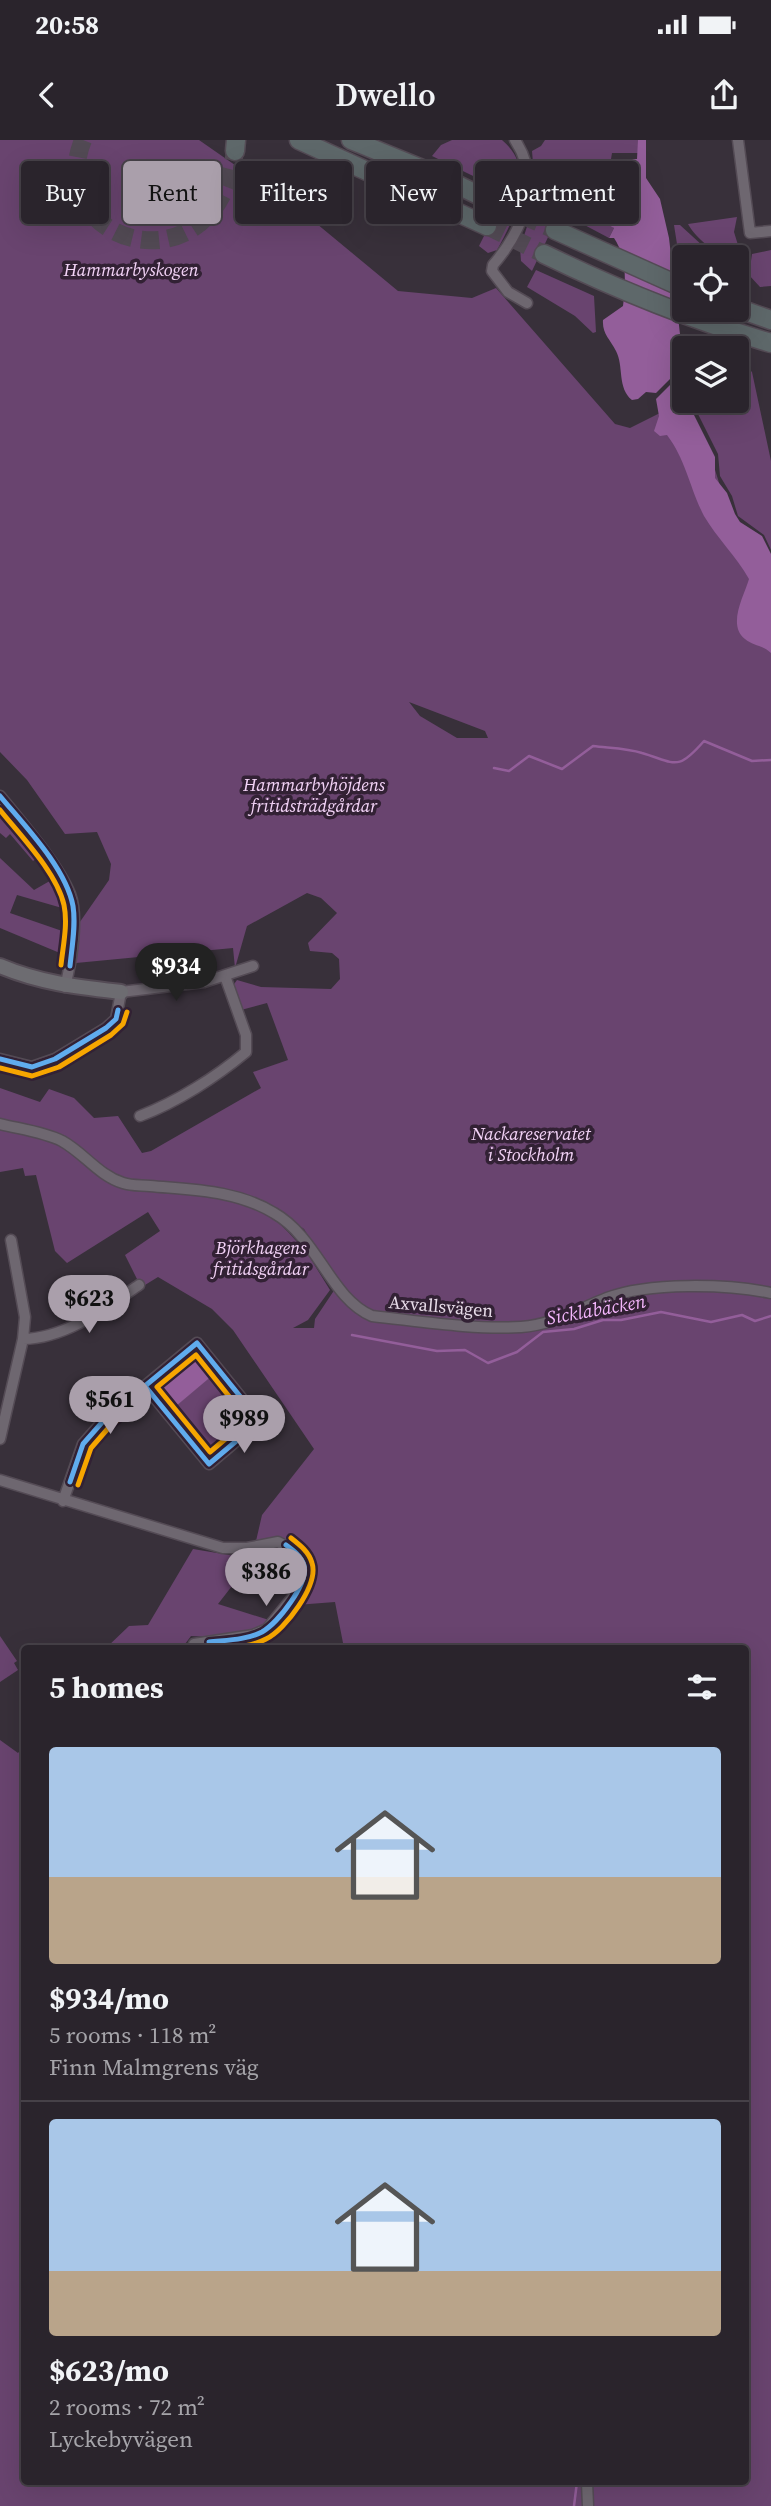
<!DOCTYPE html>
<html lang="en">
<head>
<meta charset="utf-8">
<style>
  :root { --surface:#2a242c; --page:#363038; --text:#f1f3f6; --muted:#a5a4a9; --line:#464148; --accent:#aa9fab }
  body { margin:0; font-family:"Source Serif 4",serif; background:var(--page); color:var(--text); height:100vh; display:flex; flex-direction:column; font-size:26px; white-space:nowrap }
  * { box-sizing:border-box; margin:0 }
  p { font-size:23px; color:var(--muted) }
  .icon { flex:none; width:38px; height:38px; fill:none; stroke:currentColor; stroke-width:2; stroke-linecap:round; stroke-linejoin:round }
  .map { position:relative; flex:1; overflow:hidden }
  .drawer { position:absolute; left:21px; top:1505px; width:728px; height:840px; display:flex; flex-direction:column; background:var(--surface); border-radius:7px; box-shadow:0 7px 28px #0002,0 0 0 2px var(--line) }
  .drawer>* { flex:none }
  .guide { position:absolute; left:21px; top:21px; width:730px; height:63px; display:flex; gap:14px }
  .controls { position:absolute; left:672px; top:105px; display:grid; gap:14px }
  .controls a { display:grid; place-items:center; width:77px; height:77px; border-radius:7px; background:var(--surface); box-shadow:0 7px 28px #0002,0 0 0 2px var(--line); font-size:35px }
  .price { position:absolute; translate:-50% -60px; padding:0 16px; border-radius:24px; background:var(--accent); color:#111; font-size:23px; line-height:46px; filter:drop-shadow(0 2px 4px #0008) }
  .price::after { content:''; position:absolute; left:50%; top:42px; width:21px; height:16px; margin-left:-10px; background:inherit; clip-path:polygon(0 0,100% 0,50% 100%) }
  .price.current { background:#222; color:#fff }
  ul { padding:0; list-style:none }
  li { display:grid; align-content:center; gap:14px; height:371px; padding:0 28px }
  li+li { border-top:2px solid var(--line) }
  li span { display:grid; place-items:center; height:217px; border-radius:7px; color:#555 }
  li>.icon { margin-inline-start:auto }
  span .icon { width:126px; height:126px; fill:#fffc; stroke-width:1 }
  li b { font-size:30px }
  h2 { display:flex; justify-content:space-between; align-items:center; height:84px; padding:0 28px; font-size:30px }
  .chip { padding:0 24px; border-radius:7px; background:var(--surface); box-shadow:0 7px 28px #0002,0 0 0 2px var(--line); font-size:24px; line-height:63px }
  .chip.current { background:var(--accent); color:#111 }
  .status { display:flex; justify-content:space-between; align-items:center; height:49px; padding:0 35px; background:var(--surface); direction:ltr }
  .status svg { height:19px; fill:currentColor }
  header { display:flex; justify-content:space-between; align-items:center; height:91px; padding:0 28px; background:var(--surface); font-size:32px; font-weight:600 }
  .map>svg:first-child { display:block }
</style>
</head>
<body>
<div class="status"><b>20:58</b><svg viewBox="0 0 49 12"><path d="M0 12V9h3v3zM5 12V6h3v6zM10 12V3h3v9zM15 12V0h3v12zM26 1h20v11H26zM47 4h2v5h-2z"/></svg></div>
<header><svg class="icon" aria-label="back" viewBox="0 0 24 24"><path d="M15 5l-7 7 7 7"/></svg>Dwello<svg class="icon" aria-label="share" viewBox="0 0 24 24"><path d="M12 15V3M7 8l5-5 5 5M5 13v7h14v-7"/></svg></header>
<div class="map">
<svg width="771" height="2366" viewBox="0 0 771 2366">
  <rect width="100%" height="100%" fill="#38303a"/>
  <path fill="#69446f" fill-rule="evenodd" d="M0 0H199L305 74 398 151 472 158 496 148 615 284 630 288 684 261 706 301 721 349 771 446V2366H0V1600L18 1613 24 1606V2342H746V1508H344L335 1462 296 1465 307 1449V1418L294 1402 280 1398 256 1401 262 1375 314 1309 233 1190 212 1169 158 1137 145 1145 139 1143 125 1115 160 1091 148 1072 67 1123 55 1111 36 1035 25 1036 23 1028 0 1032V948L40 962 49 949 74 958 94 978 118 976 142 1013 151 1011 261 948 253 932 288 920 267 863 241 870 232 847 237 840 261 847 331 849 340 839 339 819 332 813 310 811 308 803 337 773 321 758 307 753 247 786 235 828 233 808 76 823 75 789 109 740 111 724 97 692 65 694 27 640 0 612ZM409 562 485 591 488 598H457L420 576ZM228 1051 263 1061 304 1089 337 1146 315 1179 314 1188H293L308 1180 330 1150 307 1113 289 1093 278 1082Z
    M452 0H502C538 30 515 78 497 110L488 113 479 106 506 52 432 16 441 5Z
    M545 0H638V13H612L611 19 595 33 603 50 597 68 614 88 609 98 560 72 532 131 521 121 520 108 536 59 532 11 541 6Z
    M737 77 734 92 738 105 735 114C718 119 695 97 688 84Z
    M674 85H680L715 117H684V123L679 117Z
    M771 110V146L760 147 749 135 752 114Z
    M536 130 594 156 596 192 593 193 575 176 527 147Z
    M737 217 752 232 771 321V410L764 395 738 376 732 356 720 336 718 314 698 274 707 261H737Z
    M0 666 39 717 33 721 10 694 6 698 0 693Z
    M0 718 34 750 55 738 65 756 69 770 17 755 10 773 68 793 67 816 0 788Z
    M215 1233 249 1274 205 1311 171 1270Z
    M193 1409 253 1419 218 1464 269 1480 254 1491 210 1497 191 1496 182 1508H106L129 1486 148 1485Z
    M0 1496 17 1521 14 1523 18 1530 0 1542Z"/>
  <path fill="#935e9a" d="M638 0H646V38L660 59 669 98 684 229V261H698L692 266 693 273 715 317V338L727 353 735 374 740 382 762 396 771 414V513C763 505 753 506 745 499 727 485 744 456 749 439 736 416 717 398 704 376 690 349 686 320 667 295L660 296 654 291 659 276 656 259 677 238 673 236 656 253 646 252 638 259 632 260C617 248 624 226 616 211 610 199 602 194 603 180L623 166C626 143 627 117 614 98H609L614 88 600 80 596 75 603 50 595 33 611 19H637Z
    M196 1214 213 1235 175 1267 157 1245Z"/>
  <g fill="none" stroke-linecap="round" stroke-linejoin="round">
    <path stroke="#935e9a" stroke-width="2.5" d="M494 628 509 631 529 616 562 629 593 606C609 608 627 608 642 613 676 623 677 632 704 601L752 621 771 620
      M352 1195 437 1211 465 1210 488 1223 517 1212 543 1192 574 1189 603 1180H621L661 1172 711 1182 742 1175 755 1181 771 1176
      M574 2366 577 2342"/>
    <path stroke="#524a54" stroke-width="18" stroke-dasharray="18 9" stroke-linecap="butt" d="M83 0C41 104 216 156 235 11
      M497 64 555 90
      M487 86 544 114"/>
    <g stroke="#544b55" stroke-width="13">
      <path id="street" d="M515 0C543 43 523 90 493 125L492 131 508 152 527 163
        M738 0 750 93 771 91
        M0 656C21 682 58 724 70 754 79 777 71 823 65 847
        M0 919 32 927 55 919 106 888 116 879 121 852 204 842 253 826
        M140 976C177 962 216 937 246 912V895L225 836
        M0 984C20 989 44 992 62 1001 84 1013 98 1035 123 1043 132 1046 141 1045 150 1046 193 1050 236 1050 274 1073 318 1098 330 1158 372 1176 419 1181 474 1190 521 1187 552 1185 579 1169 607 1158 648 1142 728 1144 771 1153
        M23 1199C66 1198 104 1169 139 1145
        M0 1299 23 1199 25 1177 11 1100
        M0 1340 223 1408H247L278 1402 297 1412 304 1422 305 1434 301 1447 267 1489 253 1495 194 1504
        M63 1361 83 1304 105 1279 197 1203 260 1281 209 1324 145 1246
        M587 2342 588 2366"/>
    </g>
    <g stroke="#544b55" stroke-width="18">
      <path id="secondary" d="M0 826C40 843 78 847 121 852"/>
    </g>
    <g stroke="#544b55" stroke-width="21">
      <path id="highway" d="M299 0 487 86
        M351 0 437 35 497 64
        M235 11 236 0
        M555 90 684 148
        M544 114C618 150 692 180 771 203
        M737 168 771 180"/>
    </g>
    <use href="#street" stroke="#6e6770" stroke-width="10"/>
    <use href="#secondary" stroke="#6d6c71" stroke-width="14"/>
    <use href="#highway" stroke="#5e686a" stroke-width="18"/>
    <g stroke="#322134" stroke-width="10">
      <path id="bus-1" d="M0 656C24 685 66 728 73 766 76 785 72 806 70 826
        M0 919 32 927 55 919 106 888 116 879 118 870
        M70 1342 83 1304 105 1279 197 1203 260 1281 209 1324 145 1246
        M209 1502C227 1500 246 1500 262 1492 278 1483 309 1443 304 1425 301 1416 293 1410 286 1405"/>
    </g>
    <g stroke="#322134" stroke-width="10">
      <path id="bus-2" d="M0 670C20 695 57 733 64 765 68 784 63 806 61 825
        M0 928 32 936 59 927 111 895 123 884 127 872
        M196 1215 248 1280 210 1312 157 1247Z
        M78 1345 91 1308 111 1285 144 1258
        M229 1508C241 1507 255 1505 266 1499 285 1490 319 1445 312 1423 309 1412 300 1405 291 1398"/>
    </g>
    <use href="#bus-1" stroke="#60acee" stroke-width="5"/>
    <use href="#bus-2" stroke="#f7a600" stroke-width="5"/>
  </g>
  <g text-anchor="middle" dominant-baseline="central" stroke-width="7" stroke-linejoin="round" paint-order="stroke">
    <g font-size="18" font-style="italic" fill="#f3d3f7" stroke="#322134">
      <text x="131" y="129">Hammarbyskogen</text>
      <text x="314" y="644">Hammarbyhöjdens<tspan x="314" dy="21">fritidsträdgårdar</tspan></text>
      <text x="531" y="993">Nackareservatet<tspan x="531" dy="21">i Stockholm</tspan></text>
      <text x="261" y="1107">Björkhagens<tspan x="261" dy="21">fritidsgårdar</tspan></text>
    </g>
    <g font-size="18" fill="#e7dbe8" stroke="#322134">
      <text transform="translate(441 1166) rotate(5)">Axvallsvägen</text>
    </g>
    <g font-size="19" font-style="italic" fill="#f4b6fc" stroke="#322134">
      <text transform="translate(596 1169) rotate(-10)">Sicklabäcken</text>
    </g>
  </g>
</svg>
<div class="controls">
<a><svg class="icon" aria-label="locate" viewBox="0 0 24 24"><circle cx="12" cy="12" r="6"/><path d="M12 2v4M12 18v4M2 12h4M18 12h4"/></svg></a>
<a><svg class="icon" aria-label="layers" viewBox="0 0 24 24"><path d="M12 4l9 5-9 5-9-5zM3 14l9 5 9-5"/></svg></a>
</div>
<b class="price current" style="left:176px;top:863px">$934</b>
<b class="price" style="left:89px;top:1195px">$623</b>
<b class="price" style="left:110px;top:1296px">$561</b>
<b class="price" style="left:244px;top:1315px">$989</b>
<b class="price" style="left:266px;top:1468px">$386</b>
<div class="guide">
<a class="chip">Buy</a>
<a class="chip current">Rent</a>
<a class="chip">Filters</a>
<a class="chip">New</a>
<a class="chip">Apartment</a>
</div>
<section class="drawer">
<h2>5 homes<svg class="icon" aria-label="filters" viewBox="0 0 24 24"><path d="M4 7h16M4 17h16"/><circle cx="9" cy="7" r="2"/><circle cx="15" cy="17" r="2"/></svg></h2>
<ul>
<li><span style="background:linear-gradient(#a9c7e8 60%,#b9a48a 0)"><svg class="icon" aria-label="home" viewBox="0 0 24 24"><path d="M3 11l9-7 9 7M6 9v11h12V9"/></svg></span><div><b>$934/mo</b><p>5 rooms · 118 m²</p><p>Finn Malmgrens väg</p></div></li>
<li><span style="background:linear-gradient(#a9c7e8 70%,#b9a48a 0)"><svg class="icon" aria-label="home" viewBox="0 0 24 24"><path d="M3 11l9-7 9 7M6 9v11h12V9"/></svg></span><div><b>$623/mo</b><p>2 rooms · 72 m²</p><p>Lyckebyvägen</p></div></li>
</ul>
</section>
</div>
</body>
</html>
